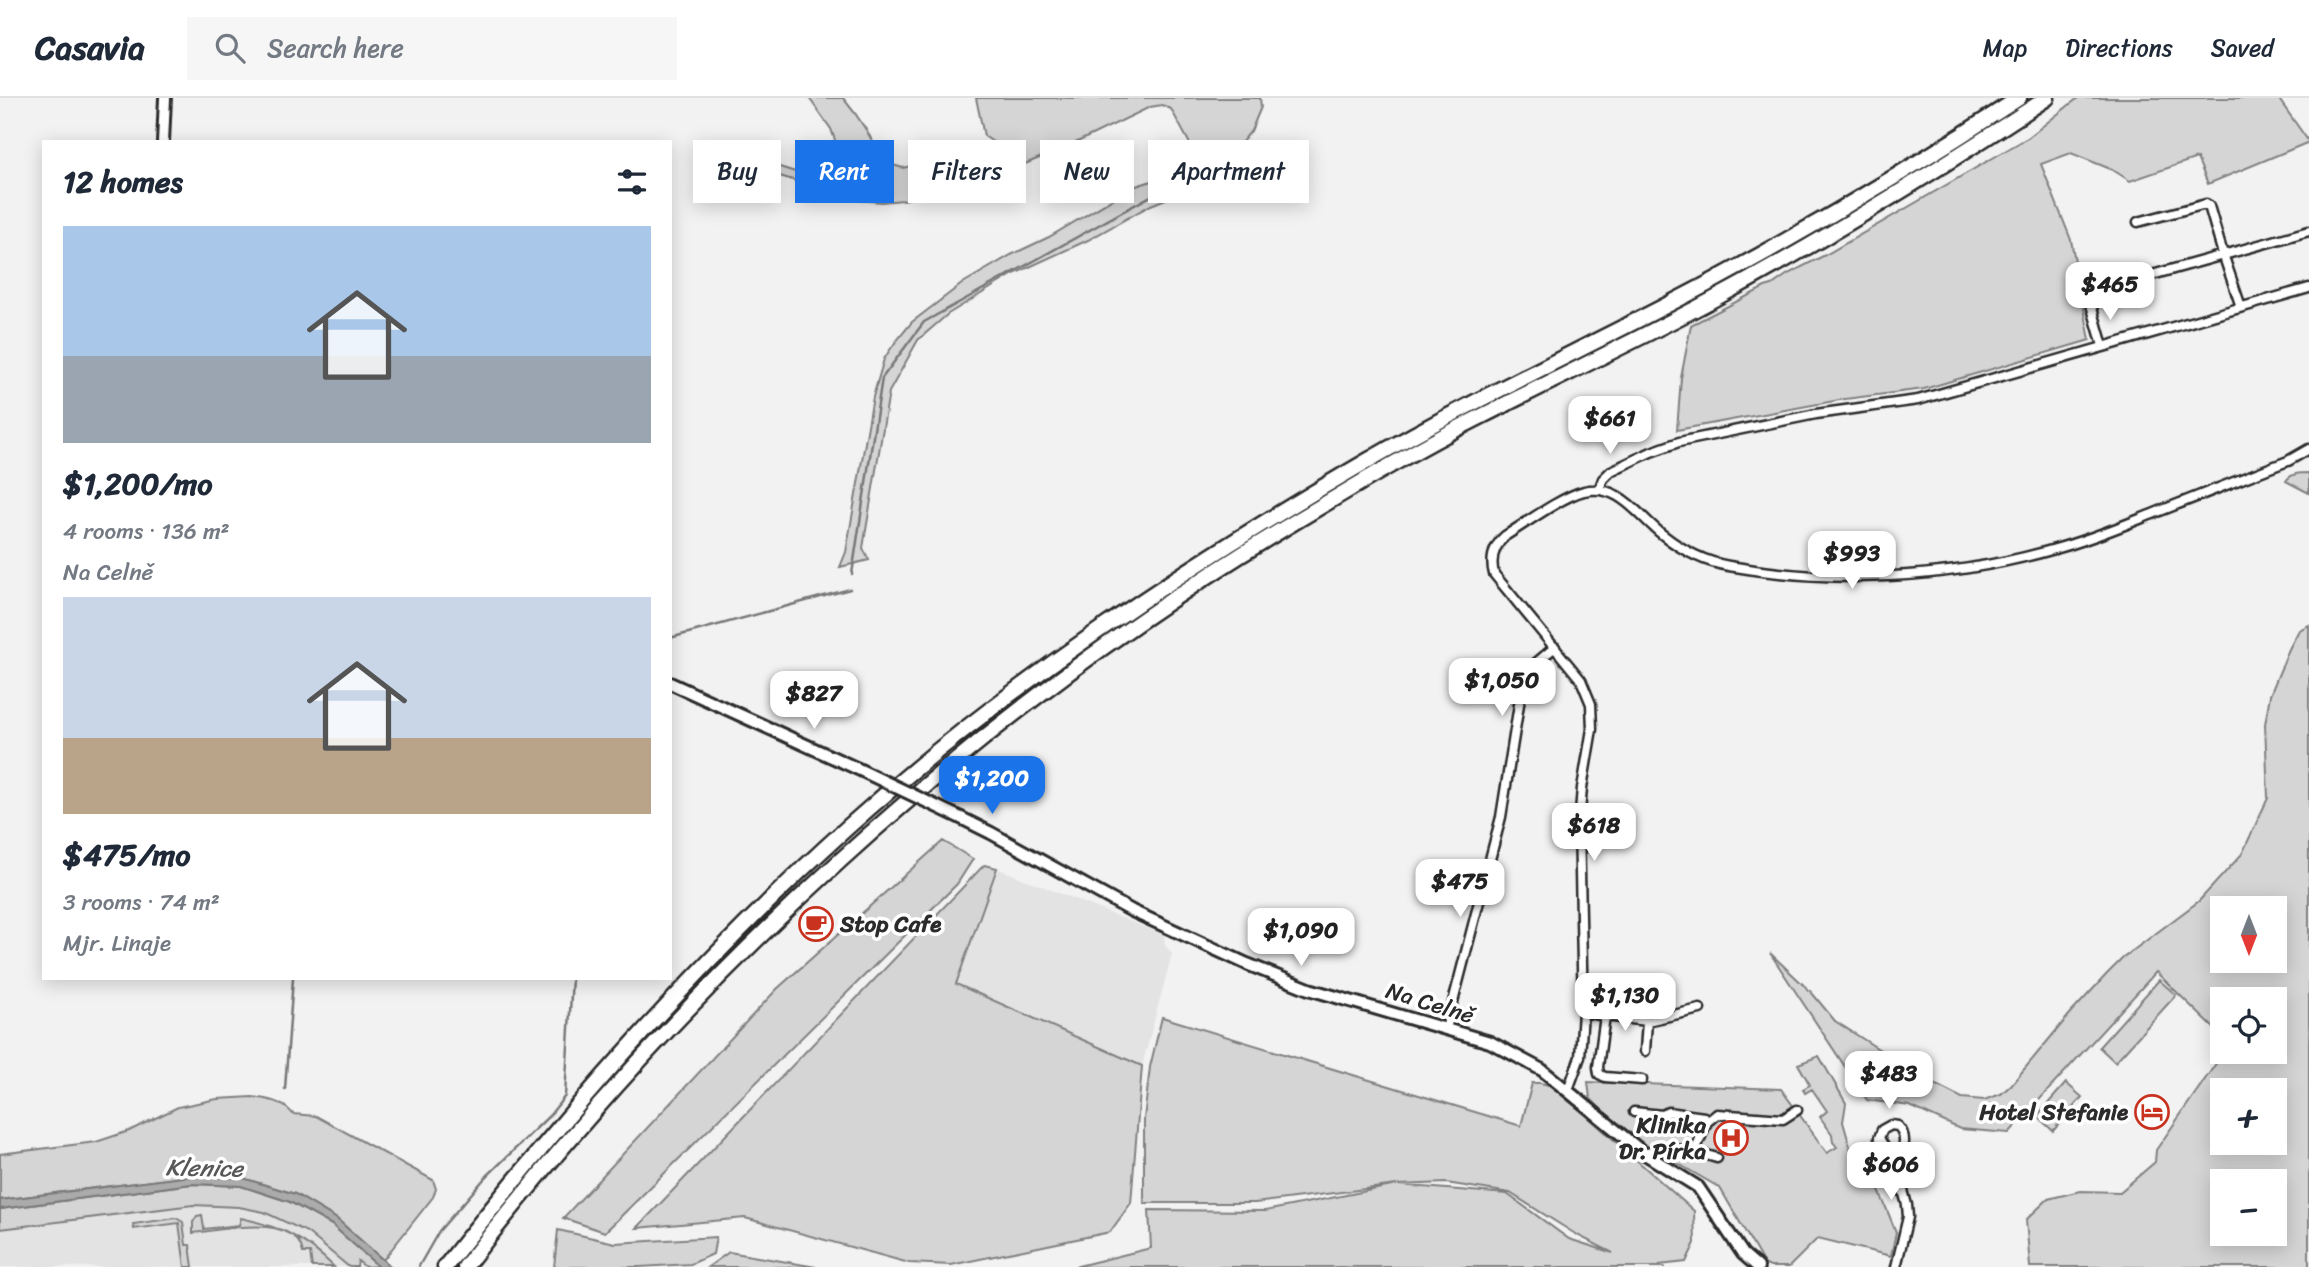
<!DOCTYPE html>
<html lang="en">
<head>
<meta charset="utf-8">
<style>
  :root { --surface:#fff; --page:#f6f6f7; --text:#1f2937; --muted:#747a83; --line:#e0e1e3; --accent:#1a73e8 }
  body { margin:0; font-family:Sriracha,sans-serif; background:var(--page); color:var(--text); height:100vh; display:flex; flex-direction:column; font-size:26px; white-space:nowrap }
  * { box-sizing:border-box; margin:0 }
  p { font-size:23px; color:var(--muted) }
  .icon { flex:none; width:38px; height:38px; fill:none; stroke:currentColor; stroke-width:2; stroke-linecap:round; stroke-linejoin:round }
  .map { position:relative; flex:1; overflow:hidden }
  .details { position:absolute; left:42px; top:42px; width:630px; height:840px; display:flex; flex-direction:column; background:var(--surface); border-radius:0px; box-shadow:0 4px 18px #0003 }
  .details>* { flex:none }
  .top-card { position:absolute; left:693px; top:42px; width:665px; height:63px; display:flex; gap:14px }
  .needle { width:46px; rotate:180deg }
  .buttons { position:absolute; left:2210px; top:798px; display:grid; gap:14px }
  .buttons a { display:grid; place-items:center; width:77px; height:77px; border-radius:0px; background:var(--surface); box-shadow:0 4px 18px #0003; font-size:35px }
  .price { position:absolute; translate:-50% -60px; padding:0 16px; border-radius:14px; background:#fff; color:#222; font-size:23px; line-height:46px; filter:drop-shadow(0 2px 4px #0008) }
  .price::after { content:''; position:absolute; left:50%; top:42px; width:21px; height:16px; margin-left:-10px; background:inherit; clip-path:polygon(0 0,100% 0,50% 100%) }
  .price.current { background:var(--accent); color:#fff }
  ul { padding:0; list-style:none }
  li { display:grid; align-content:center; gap:14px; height:371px; padding:0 21px }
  li span { display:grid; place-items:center; height:217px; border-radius:0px; color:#555 }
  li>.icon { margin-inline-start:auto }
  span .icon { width:126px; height:126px; fill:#fffc; stroke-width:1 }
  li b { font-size:30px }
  h2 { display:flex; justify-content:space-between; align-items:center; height:84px; padding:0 21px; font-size:30px }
  .tag { padding:0 24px; border-radius:0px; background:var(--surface); box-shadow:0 4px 18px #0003; font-size:24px; line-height:63px }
  .tag.current { background:var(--accent); color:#fff }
  header { display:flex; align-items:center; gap:42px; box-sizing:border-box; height:98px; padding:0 35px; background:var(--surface); border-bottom:2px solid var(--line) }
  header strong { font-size:33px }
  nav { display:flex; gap:38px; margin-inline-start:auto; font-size:24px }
  .search { width:490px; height:63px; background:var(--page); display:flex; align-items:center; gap:18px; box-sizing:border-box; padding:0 24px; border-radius:0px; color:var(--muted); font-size:26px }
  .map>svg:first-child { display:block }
</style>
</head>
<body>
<header>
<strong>Casavia</strong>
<div class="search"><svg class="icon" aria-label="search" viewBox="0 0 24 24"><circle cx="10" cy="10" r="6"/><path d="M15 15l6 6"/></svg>Search here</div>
<nav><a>Map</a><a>Directions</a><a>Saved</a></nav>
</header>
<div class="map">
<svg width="2309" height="1169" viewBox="0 0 2309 1169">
  <rect width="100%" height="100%" fill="#f2f2f2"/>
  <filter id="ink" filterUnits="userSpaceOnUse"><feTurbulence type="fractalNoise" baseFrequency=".0143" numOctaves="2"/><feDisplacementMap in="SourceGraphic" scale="14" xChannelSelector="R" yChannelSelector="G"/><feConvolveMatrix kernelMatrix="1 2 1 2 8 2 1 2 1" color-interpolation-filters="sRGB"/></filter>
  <g filter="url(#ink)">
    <path fill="#e3e3e3" d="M997 770 1164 837 1165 847 1172 856 1142 968 956 886Z
      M204 1100 265 1109 310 1130 356 1169H0V1123Z"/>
    <path fill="#d5d5d5" stroke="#808080" stroke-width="2" fill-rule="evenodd" d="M809 0H843C859 19 873 40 882 64L903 70 996 46 984 38 976 0H1260L1261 9 1251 33 1210 83 1151 107 1088 142 1012 177 948 216 918 242 889 294 863 450 869 462 840 469 846 454 873 299 884 261 894 246 912 224 963 185 1011 157 1049 139 1133 89 1161 80 1182 68 1190 51 1189 44 1171 11 1162 7 1150 9 1073 46 977 86 903 102 882 104 856 102 780 78 761 63 848 91 851 87 831 31Z
      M2078 0H2278L2309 44 2208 86 2197 60 2130 83 2113 72 2071 55 2041 66 2071 142 2090 242 1924 291 1845 301 1677 332 1681 280 1691 227 1765 189 1772 187 1788 176 1827 156 2029 39Z
      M2309 375V395L2286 383C2291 375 2300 375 2309 375Z
      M2309 527V1169H2030L2026 1122 2048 1101 2080 1093 2120 1094 2155 1064 2156 1052 2224 954H2275V901H2222V938L2156 874 2009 1035 1960 1031 1910 1008 1867 1002 1770 855 1812 895 1835 923 1930 984 1962 1000 1984 1002 2001 996 2011 987 2070 916 2107 876 2123 860 2199 803 2242 756 2268 700 2265 626 2270 597 2289 551 2299 532ZM2222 810H2275V863H2222ZM2222 992H2275V1045H2222ZM2222 1083H2275V1136H2222Z
      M943 743 973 761 957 786 605 1134 563 1120 777 891Z
      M984 767 997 770 956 886 1142 968 1131 1105 1110 1134 951 1167 909 1165 745 1120 637 1130Z
      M2159 882 2176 897 2115 964 2099 949Z
      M1162 919 1521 1028 1532 985H1540L1553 988 1694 1113 1695 1145 1686 1164 1659 1167 1665 1169H1074L1151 1150 1149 1112 1265 1113 1397 1087 1255 1105H1144V1021L1150 969ZM1446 1085 1510 1095 1577 1137 1613 1155 1569 1141 1507 1096 1398 1087Z
      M1819 958 1846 1005 1843 1024 1851 1052 1874 1080 1896 1134 1891 1158 1818 1140 1789 1169H1770L1764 1166 1720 1090 1639 1043 1605 1015 1590 1000 1588 984 1781 991 1827 1055 1837 1049 1833 1044 1832 1036 1820 1019 1827 1013 1812 991 1805 995 1803 991 1810 987 1798 966Z
      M2066 985 2082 999 2053 1033 2037 1018Z
      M252 999C268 1001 282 1003 293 1016L316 1018 433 1082 436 1091 433 1099 383 1162 337 1121 295 1096 243 1080 191 1078 0 1102V1056L96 1044 129 1033 178 1009 217 1001Z
      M192 1086 241 1088 290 1104 332 1127 378 1168 365 1169 358 1163 357 1169H349L307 1134 264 1114 239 1109 193 1107 0 1131V1111Z
      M202 1117 204 1131 239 1127 241 1120C281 1129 305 1140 334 1169H312L310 1155H303C296 1114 222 1132 193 1135V1124L197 1118Z
      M176 1120 183 1124 186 1147H190L193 1169H185L179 1125 134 1131 133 1126Z
      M558 1132 615 1145 716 1139 713 1156 691 1166 640 1169H554Z
      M729 1154 816 1169H708Z"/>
    <path fill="#ababab" stroke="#787878" stroke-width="2" d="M191 1078 243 1080 295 1096 337 1121 391 1169H379L332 1127 290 1104 241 1088 192 1086 0 1111V1102Z"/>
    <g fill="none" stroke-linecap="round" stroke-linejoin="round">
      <path stroke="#787878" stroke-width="2.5" d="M852 476 882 280 924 224 1212 64
        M670 540 850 491
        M285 991 293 880
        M419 1168 439 1133 485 1080 550 1017 565 998 572 880"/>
      <g stroke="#2b2b2b" stroke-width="13">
        <path id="street" d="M2138 124 2206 106 2209 108 2223 156 2241 209
          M2103 248 2090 203 2095 193 2309 133
          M1599 392 1603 381 1611 373 1651 354 1679 344 1816 316 1918 302 2309 190
          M1507 568 1524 575
          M1583 914 1605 918 1598 969 1599 976 1605 979 1642 982
          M1605 918 1647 923 1645 953
          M1647 923 1700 911
          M1446 931 1501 719 1524 575 1555 549
          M1568 992 1580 959 1583 914 1579 726 1582 690 1592 631 1591 606 1581 582 1494 476C1490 461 1494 448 1505 438 1526 425 1561 399 1584 393 1620 385 1638 418 1663 437 1682 452 1705 464 1729 468 1836 487 1951 481 2055 451 2089 442 2122 428 2155 415 2199 398 2243 380 2288 363L2309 351
          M1634 1014 1662 1017 1668 1014 1704 1019 1707 1024 1695 1053
          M1707 1024 1717 1016 1783 1021 1797 1012
          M1645 1056C1666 1046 1695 1053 1717 1060
          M1896 1169 1908 1119 1907 1107 1897 1070 1879 1040 1882 1032 1891 1027 1898 1028C1910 1040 1901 1056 1897 1070"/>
      </g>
      <g stroke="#2b2b2b" stroke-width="16">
        <path id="secondary" d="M163 44 165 0
          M670 585 856 670
          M961 720 991 735 1132 813 1247 866 1309 891 1490 944 1542 972 1645 1056 1698 1089 1743 1156 1758 1169"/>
      </g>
      <g stroke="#2b2b2b" stroke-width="19">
        <path id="highway" d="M445 1169C568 1013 700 862 848 729 1005 588 1185 469 1367 363 1479 298 1597 245 1711 184 1817 127 1919 66 2019 0
          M465 1169C692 878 966 622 1283 431 1348 392 1414 352 1482 318 1559 279 1638 242 1714 201 1828 140 1939 71 2047 0"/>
      </g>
      <use href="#street" stroke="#fff" stroke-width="8"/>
      <use href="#secondary" stroke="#fff" stroke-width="10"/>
      <use href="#highway" stroke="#fff" stroke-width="14"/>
      <g stroke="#2b2b2b" stroke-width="16" stroke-linecap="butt">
        <path id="secondary-bridge" d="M856 670 961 720"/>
      </g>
      <use href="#secondary-bridge" stroke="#fff" stroke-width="10"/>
    </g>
  </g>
  <defs>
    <g id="cafe-ring" transform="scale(1.75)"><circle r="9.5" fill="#fff" stroke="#c8321e" stroke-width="1.5"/><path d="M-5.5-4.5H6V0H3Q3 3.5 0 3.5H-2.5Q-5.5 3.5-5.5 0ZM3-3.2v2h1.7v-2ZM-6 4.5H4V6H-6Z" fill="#c8321e"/></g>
    <g id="hotel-ring" transform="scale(1.75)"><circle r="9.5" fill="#fff" stroke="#c8321e" stroke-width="1.5"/><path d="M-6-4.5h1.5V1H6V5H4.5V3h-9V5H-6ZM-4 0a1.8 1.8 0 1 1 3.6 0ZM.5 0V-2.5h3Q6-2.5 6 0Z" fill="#c8321e"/></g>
    <g id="hospital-ring" transform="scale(1.75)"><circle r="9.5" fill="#fff" stroke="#c8321e" stroke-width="1.5"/><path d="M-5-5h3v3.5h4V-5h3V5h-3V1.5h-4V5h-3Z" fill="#c8321e"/></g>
  </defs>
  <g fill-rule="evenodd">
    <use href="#cafe-ring" x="816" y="826"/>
    <use href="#hotel-ring" x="2152" y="1014"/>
    <use href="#hospital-ring" x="1731" y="1040"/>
  </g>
  <g text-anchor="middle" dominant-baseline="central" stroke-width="7" stroke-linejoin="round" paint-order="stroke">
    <g font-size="23" font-weight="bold" fill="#2b2b2b" stroke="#fff" text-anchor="end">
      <text x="840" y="826" text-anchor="start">Stop Cafe</text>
      <text x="2128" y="1014">Hotel Stefanie</text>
      <text x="1706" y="1027">Klinika<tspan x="1706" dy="26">Dr. Pírka</tspan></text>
    </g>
    <g font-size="23" fill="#2b2b2b" stroke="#fff">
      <text transform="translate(1430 905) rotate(17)">Na Celně</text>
    </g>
    <g font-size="24" font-style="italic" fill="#585858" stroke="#fff">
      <text transform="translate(204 1070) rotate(1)">Klenice</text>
    </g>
  </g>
</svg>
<div class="buttons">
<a><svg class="needle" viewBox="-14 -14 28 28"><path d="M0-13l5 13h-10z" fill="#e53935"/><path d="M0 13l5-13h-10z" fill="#747a83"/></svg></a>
<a><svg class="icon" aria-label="locate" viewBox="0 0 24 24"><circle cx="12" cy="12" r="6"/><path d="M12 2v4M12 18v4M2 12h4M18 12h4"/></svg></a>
<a>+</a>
<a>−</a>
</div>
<b class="price" style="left:2110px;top:224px">$465</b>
<b class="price" style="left:1610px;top:358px">$661</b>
<b class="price" style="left:1852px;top:493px">$993</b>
<b class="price" style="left:1502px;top:620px">$1,050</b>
<b class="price" style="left:814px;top:633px">$827</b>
<b class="price current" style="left:992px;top:718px">$1,200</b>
<b class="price" style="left:1594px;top:765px">$618</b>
<b class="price" style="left:1460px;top:821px">$475</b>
<b class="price" style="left:1301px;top:870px">$1,090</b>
<b class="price" style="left:1625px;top:935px">$1,130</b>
<b class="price" style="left:1889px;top:1013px">$483</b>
<b class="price" style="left:1891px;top:1104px">$606</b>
<div class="top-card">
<a class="tag">Buy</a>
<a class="tag current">Rent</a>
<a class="tag">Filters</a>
<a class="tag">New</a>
<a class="tag">Apartment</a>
</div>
<section class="details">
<h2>12 homes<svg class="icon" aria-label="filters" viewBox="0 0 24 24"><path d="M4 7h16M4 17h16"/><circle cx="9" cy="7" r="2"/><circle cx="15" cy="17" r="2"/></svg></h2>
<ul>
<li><span style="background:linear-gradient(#a9c7e8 60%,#9aa5b1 0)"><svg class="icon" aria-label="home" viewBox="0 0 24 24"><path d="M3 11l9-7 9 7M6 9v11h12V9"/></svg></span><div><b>$1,200/mo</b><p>4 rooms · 136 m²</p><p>Na Celně</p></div></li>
<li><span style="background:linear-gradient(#c9d6e8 65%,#b9a48a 0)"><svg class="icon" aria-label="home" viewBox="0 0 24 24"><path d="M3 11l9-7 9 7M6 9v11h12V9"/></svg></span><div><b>$475/mo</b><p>3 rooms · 74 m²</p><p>Mjr. Linaje</p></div></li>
</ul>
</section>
</div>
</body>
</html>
